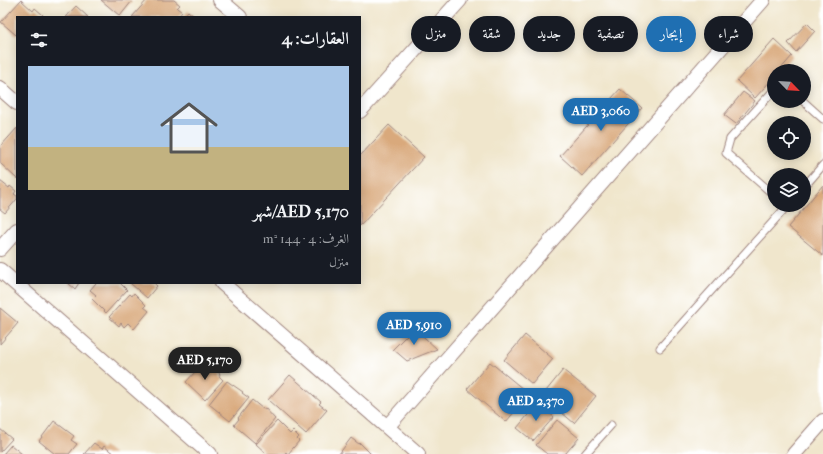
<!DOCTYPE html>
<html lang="ar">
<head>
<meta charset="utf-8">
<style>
  :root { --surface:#171b24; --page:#242831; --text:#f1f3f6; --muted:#9ea1a6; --line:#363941; --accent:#1f6fb2 }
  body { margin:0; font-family:"IM FELL French Canon",Amiri,serif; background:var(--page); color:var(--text); direction:rtl; height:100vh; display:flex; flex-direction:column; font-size:15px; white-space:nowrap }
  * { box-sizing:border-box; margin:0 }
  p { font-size:13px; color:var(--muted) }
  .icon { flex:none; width:22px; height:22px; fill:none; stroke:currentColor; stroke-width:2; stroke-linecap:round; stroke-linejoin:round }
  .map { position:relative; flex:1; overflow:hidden; direction:ltr }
  .drawer { position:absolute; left:16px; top:16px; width:345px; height:268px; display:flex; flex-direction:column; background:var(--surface); border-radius:0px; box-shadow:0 2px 10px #0003; direction:rtl }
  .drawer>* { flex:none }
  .guide { position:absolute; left:373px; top:16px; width:380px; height:36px; direction:rtl; display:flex; gap:8px }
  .needle { width:26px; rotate:115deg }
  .fabs { position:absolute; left:767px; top:64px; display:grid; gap:8px }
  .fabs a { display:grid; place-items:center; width:44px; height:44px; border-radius:50%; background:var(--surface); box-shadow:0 2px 10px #0003; font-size:20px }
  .price { position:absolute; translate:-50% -34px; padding:0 9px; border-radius:14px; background:var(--accent); color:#fff; font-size:13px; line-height:26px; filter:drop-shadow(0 1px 2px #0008) }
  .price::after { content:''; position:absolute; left:50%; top:24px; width:12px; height:9px; margin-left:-6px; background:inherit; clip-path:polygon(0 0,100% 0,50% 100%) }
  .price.on { background:#222; color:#fff }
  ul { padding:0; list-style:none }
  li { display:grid; align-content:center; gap:8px; height:212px; padding:0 12px }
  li+li { border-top:1px solid var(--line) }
  li span { display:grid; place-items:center; height:124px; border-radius:0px; color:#555 }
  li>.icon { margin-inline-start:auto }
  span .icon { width:72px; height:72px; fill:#fffc; stroke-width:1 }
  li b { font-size:17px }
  h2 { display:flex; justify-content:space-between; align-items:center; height:48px; padding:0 12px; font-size:17px }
  .pill { padding:0 14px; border-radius:18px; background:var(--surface); box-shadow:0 2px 10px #0003; font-size:14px; line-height:36px }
  .pill.on { background:var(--accent); color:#fff }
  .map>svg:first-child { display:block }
</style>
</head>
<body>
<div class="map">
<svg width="823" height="454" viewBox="0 0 823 454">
  <rect width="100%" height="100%" fill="#fff"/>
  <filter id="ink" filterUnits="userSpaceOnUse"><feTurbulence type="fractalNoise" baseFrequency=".025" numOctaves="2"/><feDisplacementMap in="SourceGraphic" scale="8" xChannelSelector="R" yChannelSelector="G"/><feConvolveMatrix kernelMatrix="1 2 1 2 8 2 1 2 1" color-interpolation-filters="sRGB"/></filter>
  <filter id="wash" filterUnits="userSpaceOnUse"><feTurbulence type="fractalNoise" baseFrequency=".012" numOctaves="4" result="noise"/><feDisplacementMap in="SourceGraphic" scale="16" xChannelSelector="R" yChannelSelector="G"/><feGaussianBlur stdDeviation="0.9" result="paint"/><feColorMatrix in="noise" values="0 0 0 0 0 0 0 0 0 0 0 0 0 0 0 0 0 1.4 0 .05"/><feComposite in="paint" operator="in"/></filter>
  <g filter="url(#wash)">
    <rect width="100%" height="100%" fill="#f0e6cc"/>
    <g id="blocks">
      <path fill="#d9a97c" d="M21 0 33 11 35 8 43 15 42 17H17V34L16 35 1 22Z
        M101 0H131L132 1 120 16Z
        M147 0H174L180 5 177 8 182 12 178 17H132Z
        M76 6 88 17H66Z
        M188 11 195 17H183Z
        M807 23 815 31 796 52 788 43Z
        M774 39 792 56 779 71H774V77L755 98 737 81Z
        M620 89 642 108 582 176 560 156Z
        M743 92 755 101 736 124 724 115Z
        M389 125 424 157 360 226V156Z
        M17 128V179L0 163V147Z
        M0 181 9 188 10 186 16 191 14 194 17 196V199L5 213 0 209Z
        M823 185V256L788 227Z
        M68 283H79L75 289Z
        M96 283H120L127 290 106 313 92 299 96 295 90 290Z
        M130 283H154L157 286 147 298Z
        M134 293 146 305 144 307 149 311 134 329 128 323 124 327 121 323 119 326 109 317 130 294 132 296Z
        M0 308 18 323 0 344Z
        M414 328 437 349 407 361 393 349Z
        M525 335 553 359 532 384 504 360Z
        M204 362 212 370 214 369 220 374 219 376 223 380 205 400 186 382Z
        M490 362 529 394 506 422 467 389Z
        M563 370 596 396 574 423 542 396Z
        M290 375 321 402 319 404 327 410 306 434 268 400Z
        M227 381 243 392 242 393 249 398 230 421 209 404Z
        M252 400 263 409 265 408 275 419 255 443 234 425 239 419 238 418Z
        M538 403 554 417 533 441 517 428Z
        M557 420 579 438 565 454H547L536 445Z
        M54 421 74 436 71 440 77 444 69 454H55L39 441Z
        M277 421 290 434 293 431 299 437 297 439 299 441 288 454 286 452 284 454H267L256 444Z
        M0 429 12 439 0 452Z
        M351 438 359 444 360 443 371 454H339Z
        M94 443 102 449 104 446 114 454H84Z
        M11 445 22 454H3Z"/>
    </g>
  </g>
  <g filter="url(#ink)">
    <use href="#blocks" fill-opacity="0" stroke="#9d827c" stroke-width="1"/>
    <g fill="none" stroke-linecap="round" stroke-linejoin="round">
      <g stroke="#9d827c" stroke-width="9">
        <path id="lane" d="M774 90 730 139 726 153 774 195
          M803 101 823 119
          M804 187 823 165
          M660 348 788 205
          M585 454 611 425"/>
      </g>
      <g stroke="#9d827c" stroke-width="16">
        <path id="street" d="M220 0 240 17
          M0 88 17 103
          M360 111 460 0
          M0 249 17 230
          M0 270 210 454
          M222 283 418 454
          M387 427 763 0
          M794 454 823 421"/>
      </g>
      <use href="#lane" stroke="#fff" stroke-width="7"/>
      <use href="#street" stroke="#fff" stroke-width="14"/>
    </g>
  </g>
</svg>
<div class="fabs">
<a><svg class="needle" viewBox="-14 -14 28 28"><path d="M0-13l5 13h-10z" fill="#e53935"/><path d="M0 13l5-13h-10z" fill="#9ea1a6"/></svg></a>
<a><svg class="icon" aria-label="locate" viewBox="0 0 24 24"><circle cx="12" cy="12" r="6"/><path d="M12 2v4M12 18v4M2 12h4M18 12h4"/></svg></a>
<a><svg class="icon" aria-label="layers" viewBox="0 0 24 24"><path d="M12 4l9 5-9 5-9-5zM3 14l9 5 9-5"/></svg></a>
</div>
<b class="price" style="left:601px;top:132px">AED 3,060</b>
<b class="price" style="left:414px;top:346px">AED 5,910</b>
<b class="price on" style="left:205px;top:381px">AED 5,170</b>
<b class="price" style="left:536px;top:422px">AED 2,370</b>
<div class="guide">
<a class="pill">شراء</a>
<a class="pill on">إيجار</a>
<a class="pill">تصفية</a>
<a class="pill">جديد</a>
<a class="pill">شقة</a>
<a class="pill">منزل</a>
</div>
<section class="drawer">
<h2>العقارات: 4<svg class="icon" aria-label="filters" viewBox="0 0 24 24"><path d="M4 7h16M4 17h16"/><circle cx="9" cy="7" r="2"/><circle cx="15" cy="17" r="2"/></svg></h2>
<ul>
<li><span style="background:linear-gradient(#a9c7e8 65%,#c2b280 0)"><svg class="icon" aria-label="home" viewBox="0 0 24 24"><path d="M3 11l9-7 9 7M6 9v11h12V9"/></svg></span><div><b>AED 5,170/شهر</b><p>الغرف: 4 · 144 m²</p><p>منزل</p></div></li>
</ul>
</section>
</div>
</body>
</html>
